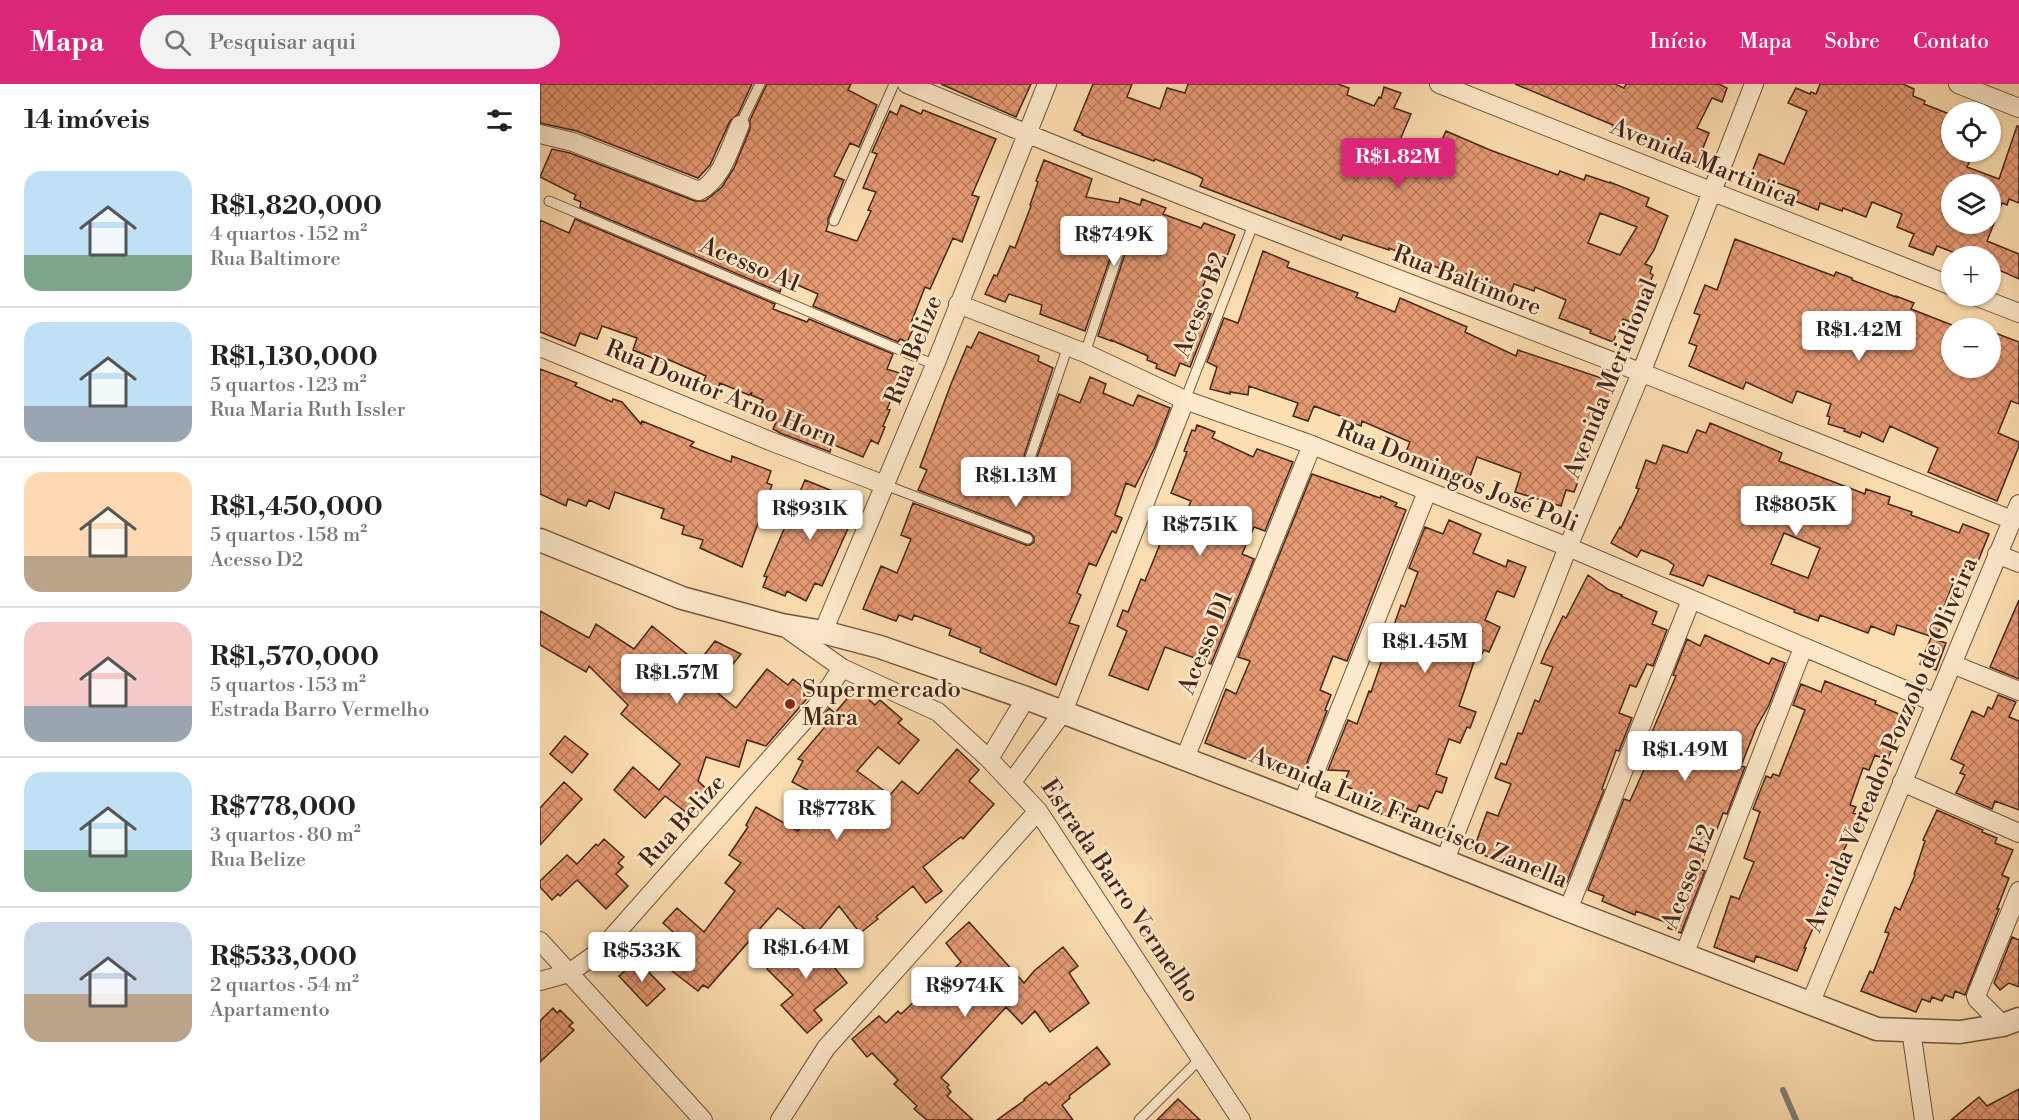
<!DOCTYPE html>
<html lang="pt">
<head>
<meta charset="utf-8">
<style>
  :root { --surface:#fff; --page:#f2f2f2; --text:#222; --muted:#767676; --line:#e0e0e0; --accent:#db2777 }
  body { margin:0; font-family:"Libre Bodoni",serif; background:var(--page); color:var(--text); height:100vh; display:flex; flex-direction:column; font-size:22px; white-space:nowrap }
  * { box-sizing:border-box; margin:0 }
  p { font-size:20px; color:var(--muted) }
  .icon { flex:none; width:33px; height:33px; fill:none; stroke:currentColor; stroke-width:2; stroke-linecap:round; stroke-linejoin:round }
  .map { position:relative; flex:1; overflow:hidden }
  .sheet { display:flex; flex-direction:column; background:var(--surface); width:540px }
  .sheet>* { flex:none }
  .tools { position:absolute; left:1401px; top:18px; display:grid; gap:12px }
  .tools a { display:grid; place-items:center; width:60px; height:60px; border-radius:50%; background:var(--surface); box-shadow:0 2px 4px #0004; font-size:30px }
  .price { position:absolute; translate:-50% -51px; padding:0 14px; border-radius:6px; background:#fff; color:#222; font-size:20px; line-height:39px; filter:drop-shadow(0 2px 3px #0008) }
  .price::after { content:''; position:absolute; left:50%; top:36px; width:18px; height:14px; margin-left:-9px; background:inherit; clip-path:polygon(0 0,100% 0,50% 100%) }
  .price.active { background:var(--accent); color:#fff }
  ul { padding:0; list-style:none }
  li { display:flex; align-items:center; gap:18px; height:150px; padding:0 24px }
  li+li { border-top:2px solid var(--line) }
  li span { display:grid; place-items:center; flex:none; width:168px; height:120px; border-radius:18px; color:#555 }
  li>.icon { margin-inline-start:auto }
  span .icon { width:72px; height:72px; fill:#fffc; stroke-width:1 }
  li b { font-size:26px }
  h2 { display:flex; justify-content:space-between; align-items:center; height:72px; padding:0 24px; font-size:26px }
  header { display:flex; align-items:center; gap:36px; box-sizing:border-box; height:84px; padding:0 30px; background:var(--accent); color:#fff }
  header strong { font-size:28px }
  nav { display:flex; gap:33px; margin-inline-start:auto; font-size:21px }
  .search { width:420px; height:54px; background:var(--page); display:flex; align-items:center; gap:15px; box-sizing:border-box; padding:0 21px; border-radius:33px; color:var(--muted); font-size:22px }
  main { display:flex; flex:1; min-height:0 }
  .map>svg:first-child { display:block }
</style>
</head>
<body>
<header>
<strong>Mapa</strong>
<div class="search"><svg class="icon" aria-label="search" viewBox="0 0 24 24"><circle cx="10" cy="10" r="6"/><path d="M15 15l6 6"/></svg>Pesquisar aqui</div>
<nav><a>Início</a><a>Mapa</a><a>Sobre</a><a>Contato</a></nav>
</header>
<main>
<section class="sheet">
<h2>14 imóveis<svg class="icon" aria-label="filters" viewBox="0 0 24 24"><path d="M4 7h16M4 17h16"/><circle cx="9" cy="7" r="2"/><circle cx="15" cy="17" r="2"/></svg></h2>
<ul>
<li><span style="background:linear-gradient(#bfe0f5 70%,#7fa58c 0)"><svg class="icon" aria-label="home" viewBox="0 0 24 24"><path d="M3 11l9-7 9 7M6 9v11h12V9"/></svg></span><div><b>R$1,820,000</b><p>4 quartos · 152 m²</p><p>Rua Baltimore</p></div></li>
<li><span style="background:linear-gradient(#bfe0f5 70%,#9aa5b1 0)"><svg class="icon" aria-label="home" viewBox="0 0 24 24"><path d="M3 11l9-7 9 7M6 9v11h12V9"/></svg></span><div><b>R$1,130,000</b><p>5 quartos · 123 m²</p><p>Rua Maria Ruth Issler</p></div></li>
<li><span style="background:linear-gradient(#ffd9b3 70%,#b9a48a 0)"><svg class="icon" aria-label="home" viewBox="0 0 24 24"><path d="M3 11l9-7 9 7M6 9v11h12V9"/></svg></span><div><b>R$1,450,000</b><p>5 quartos · 158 m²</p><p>Acesso D2</p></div></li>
<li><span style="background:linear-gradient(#f6c9c9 70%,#9aa5b1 0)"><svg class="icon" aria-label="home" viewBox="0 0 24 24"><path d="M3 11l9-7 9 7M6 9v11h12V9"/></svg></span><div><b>R$1,570,000</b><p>5 quartos · 153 m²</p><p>Estrada Barro Vermelho</p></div></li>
<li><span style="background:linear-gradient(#bfe0f5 65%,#7fa58c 0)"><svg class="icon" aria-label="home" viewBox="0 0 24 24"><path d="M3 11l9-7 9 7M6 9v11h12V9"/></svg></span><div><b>R$778,000</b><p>3 quartos · 80 m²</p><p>Rua Belize</p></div></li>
<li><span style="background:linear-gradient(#c9d6e8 60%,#b9a48a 0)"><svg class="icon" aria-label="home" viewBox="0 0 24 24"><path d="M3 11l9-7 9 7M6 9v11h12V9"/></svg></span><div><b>R$533,000</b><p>2 quartos · 54 m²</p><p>Apartamento</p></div></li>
</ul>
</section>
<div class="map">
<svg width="1479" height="1036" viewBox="0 0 1479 1036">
  <defs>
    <pattern id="building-cross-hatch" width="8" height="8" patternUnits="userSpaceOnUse" patternTransform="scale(1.5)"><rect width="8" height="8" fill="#e69a74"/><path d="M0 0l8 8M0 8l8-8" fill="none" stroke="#bc7d5e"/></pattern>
  </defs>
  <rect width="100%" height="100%" fill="#fddeb0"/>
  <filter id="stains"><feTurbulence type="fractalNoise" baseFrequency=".00333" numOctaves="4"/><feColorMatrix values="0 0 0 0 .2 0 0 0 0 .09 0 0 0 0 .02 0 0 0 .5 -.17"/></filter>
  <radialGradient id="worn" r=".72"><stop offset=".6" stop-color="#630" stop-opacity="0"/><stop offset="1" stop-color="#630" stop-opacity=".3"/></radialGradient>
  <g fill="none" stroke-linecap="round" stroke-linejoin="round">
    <path stroke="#7e7e78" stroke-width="6" d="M1243 1006 1256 1036"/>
  </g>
  <path fill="url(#building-cross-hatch)" stroke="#45261a" stroke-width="1.5" fill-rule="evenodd" d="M0 0H212L198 30 190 37 170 81 158 94 37 47 0 39Z
    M227 0H311L308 6 337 21 319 63 310 59 294 92 304 96 288 135V141L286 147 317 157 331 127 328 126 336 108 323 104 337 70 332 68 350 27 357 31 361 21 381 30 383 26 456 55 432 111 439 113 422 158 413 154 390 205 385 203 371 239 375 241 367 258 360 255 358 258 273 222 278 210 244 195 240 208 40 123 41 118 34 115 36 111 0 93 12 65 30 69 155 117H165L182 103 194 84 210 45V36Z
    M401 0H491L476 33Z
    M553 0H592L587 13 620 25 627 4 645 9 648 0H798L809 4 807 11 834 22 839 13 841 14 844 3 861 9 854 24 871 30 855 68 886 80 892 67 896 69 906 47 950 66 1018 91 1020 87 1044 96 1046 91 1070 99V98L1109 114 1106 122 1128 132 1114 166 1105 180 1112 183 1110 189 1113 191 1100 222 1102 224 1095 240 1083 235 1073 258 1050 249 1051 246 1019 234 1026 216 995 203 994 207 974 200 968 216 961 214 960 215 946 210 950 198 919 188 907 185 906 187 849 164V166L803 151 801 156 660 102 663 95 658 92 615 75 614 77 542 51 543 50 534 46ZM1060 129 1097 143 1080 171 1048 159Z
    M975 0H1075L1084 4 1086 0H1179L1187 4 1182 18 1172 14 1157 44 1169 49 1157 79 1072 45 1073 41Z
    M1280 0H1363L1374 5 1373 12 1385 17 1384 20 1412 31V68H1434L1427 83 1459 95 1477 42H1479V119L1469 115 1467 121 1462 119 1447 157 1479 170V195L1450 182V172H1423L1397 162 1393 171 1369 162 1374 150 1357 143 1362 130 1332 118 1326 133 1303 124 1302 127 1280 119 1278 126 1255 117 1259 107 1229 96 1225 105 1208 98 1219 70 1244 80 1267 27 1248 19 1256 4 1270 10 1271 8 1276 10ZM1412 97 1421 100H1450V143L1441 140H1412Z
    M504 76 552 95 546 113 579 119 580 114 600 121 602 115 626 124 623 130 661 144 664 139 695 151 679 193 668 189 655 224 671 230 650 283 640 279 635 292 616 284 617 280 607 276 608 272 571 256V257L558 252 585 170V166L582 162H577L573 166 545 247 500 230 502 221 469 210 465 218 445 210 454 191 457 192 470 162 475 164 491 122 490 121 498 98 496 97Z
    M35 135 235 220 233 225 267 238 269 235 353 270 347 285 362 290 347 325 350 326 343 342 345 343 338 360 331 356 323 373 292 360 290 368 240 349 233 345 237 336 218 327 223 316 211 311 212 308 209 311 180 299 175 312 160 306 166 292 127 275 125 279 93 266 97 254 62 242 57 255 40 249 35 262 0 248V136L29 149Z
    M1195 155 1294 192 1296 188 1312 194V196L1356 213V212L1374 219 1371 225 1412 241V284H1450V247L1479 258V320L1471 317 1458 349 1479 358V362L1457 417 1388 388 1398 364 1350 342 1343 358 1322 348 1320 353 1304 347 1305 345 1288 340 1290 333 1287 332 1291 320 1257 307 1252 319 1206 298 1203 305 1149 282 1157 262 1149 259 1160 231 1154 229 1165 201 1177 206Z
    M723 167 749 178 747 183 818 209 816 213 855 228 860 214 927 243 925 248 976 272 978 266 1076 299 1034 408 1026 406 1021 422 975 408 981 389 937 373 928 398 908 389 906 393 863 375 870 358 822 337 821 342 802 335 803 333 774 322 768 337 753 332 758 319 709 302 708 311 690 308V310L670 305 677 283 667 278 684 234 698 239Z
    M439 248 499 272 498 277 513 284 484 372V376L487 380H492L496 376 519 310 540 319 550 293 566 300 563 309 593 322 598 311 630 324 615 363 595 403 586 399 575 431 582 434 576 449 572 447 556 482 549 479 537 509 541 511 529 539 539 542 516 601 440 568 441 564 409 551 411 545 374 531 372 536 359 531 356 537 323 525 341 482 357 489 371 455 361 451 373 419 486 461H490L494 458V453L490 449 378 406 387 386 380 383 411 300 427 262 431 264Z
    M0 285 37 299 35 302 72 318 73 315 82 318 101 340 102 337 154 358 150 362 191 378 192 372 231 387 227 399 232 401 202 483 160 464 163 456 142 450 144 442 121 434 124 425 75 408 69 425 49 416 46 422 28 415 26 422 0 410Z
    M1170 339 1242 369 1239 377 1325 410 1326 405 1350 413 1348 420 1372 428 1371 431 1419 449 1423 440 1449 450 1428 502 1414 497 1402 528 1406 530 1396 554 1357 541 1354 551 1331 542 1328 549 1280 531 1278 537 1254 528 1255 526 1168 491 1163 502 1145 495 1130 490 1134 481 1127 476 1101 466 1097 473 1071 459 1080 443 1081 444 1099 405 1096 404 1106 376 1116 380 1123 361 1147 369 1157 346 1166 349ZM1244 449 1280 464 1268 494 1231 480Z
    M657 341 675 348 672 354 713 373 717 365 753 378 725 447 714 443 702 470 714 475 671 580 625 563 608 606 569 591 587 547 577 542 583 526 588 528 601 495 605 497 625 448 636 453 651 417 631 409 647 368 644 367 652 346 655 347Z
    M772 390 840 414 841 412 857 419 855 422 866 426 807 577 793 572 780 606 791 611 785 626 787 627 760 696 665 659 686 605 696 610 710 577 698 573Z
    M265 396 320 418 282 502 275 499 266 517 247 507 245 512 223 503 227 493 224 492Z
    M909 436 941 450 933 469 966 483 968 476 986 483 974 513 957 507 945 536 960 543 949 568 944 566 940 573 936 572 919 622 936 628 930 644 927 643 920 659 909 655 896 690 907 694 902 709 896 707 888 725 879 721 876 728 865 724 862 731 849 729 847 732 830 726 833 718 817 712 819 708 803 701 809 687 788 686 808 636 817 640 829 607 831 608 861 521 865 523 878 488 869 484 885 443 903 450Z
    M1048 491 1069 506 1082 511 1081 512 1117 528 1112 540 1127 546 1113 582 1107 580 1096 603 1090 601 1079 629 1092 634 1079 667 1076 666 1062 705 1064 706 1027 798 998 786 996 791 933 767 947 728 958 732 971 700 955 694 961 679 966 681 978 649 982 650 995 616 999 618 1013 583 1001 579 1006 567 1023 532 1026 534Z
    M1479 516V595L1450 583Z
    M0 527 49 554 56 540 94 565 112 542 158 579 175 557 201 570 173 605 196 624 227 585 248 601 253 595 271 610 226 662 207 656 199 683 166 673 158 697 172 710 151 732 125 712 105 734 74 706 93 683 119 706 140 680 81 630 88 621 49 582 46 588 0 561Z
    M1165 551 1229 580 1232 574 1245 579 1229 621 1216 644 1201 682 1205 683 1187 730 1183 729 1177 745 1175 744 1160 785 1165 787 1141 849 1128 844 1130 840 1096 827 1095 831 1062 817 1064 812 1048 806 1084 715 1090 717 1107 679 1100 676 1136 592 1133 591 1147 555 1160 562Z
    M1391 554 1406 559 1396 586 1380 580Z
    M1285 597 1336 617 1335 620 1366 633 1347 676 1335 671 1329 686 1323 684 1310 721 1316 723 1313 729 1324 733 1316 751 1312 749 1300 774 1278 826 1281 827 1264 864H1266L1257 887 1216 872 1214 878 1174 863 1191 812 1199 815 1214 778 1204 774 1220 728 1213 725 1226 692 1231 694 1233 690 1239 692 1265 626 1253 621 1261 600 1281 608Z
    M316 604 335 621 340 616 362 635 358 639 379 656 359 680 338 663 317 687 350 711 362 697 378 710 417 665 439 686 429 697 454 720 423 755 421 753 383 783 402 807 386 819 373 802 336 833 338 835 320 849 299 822 274 852 238 824 168 904 163 901 158 907 128 884 148 861 123 839 137 824 164 848 195 807 185 799 201 779 189 771 208 743 206 741 216 723 258 747 283 714 252 698 263 677 258 675 284 644 277 639 289 624 295 629Z
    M1458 611 1476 618 1469 633 1479 637V726L1455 717 1452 725 1416 709 1425 691 1420 689 1424 681 1411 675 1416 663 1432 627 1444 633 1448 623 1452 625Z
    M25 652 48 670 32 689 10 670Z
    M24 698 42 715 0 761V724Z
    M1397 726 1443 746 1442 748 1457 754 1455 759 1473 766 1462 791 1469 794 1457 825H1459L1425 911 1415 907 1413 914 1405 911 1402 917 1392 913 1390 918 1382 915 1376 928 1321 907 1330 887 1333 889 1349 849 1345 848 1355 823 1360 826 1375 791 1374 790 1385 757 1383 756Z
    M64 755 84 773 78 779 83 783 76 790 88 802 66 825 37 796 20 812 18 810 12 816 0 803V797L27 771 37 780 56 760 58 762Z
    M429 838 484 899 494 887 523 863 538 882 529 889 549 919 510 948 495 927 482 940 466 923 401 994 409 1001 407 1003 411 1008 407 1012 433 1036H387L374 1025 377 1022 354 1000 358 996 332 969 327 973 312 955 339 932 346 939 358 927 361 930 395 898 397 901 421 878 406 859Z
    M263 845 307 899 274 926 282 936 267 949 241 921 253 911 227 885Z
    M1472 853 1479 856V903L1469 899 1460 906 1454 899Z
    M97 876 125 905 107 922 79 892Z
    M13 924 17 929 20 926 33 939 29 942 34 946 0 978V937Z
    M557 963 570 980 529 1012 530 1014 522 1021 533 1036H457L485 1016 484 1015 506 998 509 1001Z
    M1479 1005V1036H1411L1439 1013 1447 1022Z
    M638 1015 660 1036H617Z"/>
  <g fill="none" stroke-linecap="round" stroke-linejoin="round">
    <g stroke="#735440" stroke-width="11">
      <path id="service" d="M200 41 220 0
        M9 117 395 281
        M294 137 354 0
        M545 269 579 168
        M645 316 713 141
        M490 374 528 262
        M345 401 488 455
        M599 1036 661 974"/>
    </g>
    <g stroke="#735440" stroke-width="20">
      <path id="minor" d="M367 0C609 102 855 193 1100 288 1224 337 1348 387 1472 436
        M899 0 1412 202
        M1418 0 1479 24
        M0 50 33 58 159 107C182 96 190 63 200 41
        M1435 212 1479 229
        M418 220 545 269 645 316 772 361 1028 463 1396 619
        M0 263 230 357 345 401
        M1457 470 1479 479
        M243 542 302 584 398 628 449 675 498 727 701 1036
        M283 548 395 281 507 0
        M1412 580 1479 607
        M645 674 772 361
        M449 675 486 614
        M472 698 523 628 645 316
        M1362 698 1479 749
        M762 720 887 408
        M905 776 1028 463 1101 289 1214 0
        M1028 826 1151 516
        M0 857 163 1036
        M1144 871 1263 564
        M0 897 29 889 60 867 276 623 302 584
        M1270 920 1479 420
        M1463 941 1437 915 1436 912 1479 807
        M1371 946 1384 1036
        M240 1036 286 964 498 727"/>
    </g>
    <g stroke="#735440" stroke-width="25">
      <path id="tertiary" d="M0 456 142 514 242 541 283 548 340 563 486 614 762 720 1028 826 1337 945 1420 948 1463 941 1479 935"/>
    </g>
    <use href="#service" stroke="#feeacc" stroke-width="9"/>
    <use href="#minor" stroke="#feeacc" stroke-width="18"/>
    <use href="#tertiary" stroke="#feeacc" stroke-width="22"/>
  </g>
  <circle fill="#8f2418" stroke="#feeacc" stroke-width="2" cx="250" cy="620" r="6"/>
  <g text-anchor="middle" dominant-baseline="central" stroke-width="5" stroke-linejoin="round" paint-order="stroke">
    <g font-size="24" fill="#45261a" stroke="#feeacc">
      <text transform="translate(1164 79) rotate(22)">Avenida Martinica</text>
      <text transform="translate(210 181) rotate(23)">Acesso A1</text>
      <text transform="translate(927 197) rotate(21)">Rua Baltimore</text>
      <text transform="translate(661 221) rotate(-69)">Acesso B2</text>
      <text transform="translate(374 266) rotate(-68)">Rua Belize</text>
      <text transform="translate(1071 295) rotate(-68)">Avenida Meridional</text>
      <text transform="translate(181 310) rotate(22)">Rua Doutor Arno Horn</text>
      <text transform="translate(917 393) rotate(22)">Rua Domingos José Poli</text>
      <text transform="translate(666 559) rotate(-68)">Acesso D1</text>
      <text transform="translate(1352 661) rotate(-67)">Avenida Vereador Pozzolo de Oliveira</text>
      <text transform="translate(869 734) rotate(22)">Avenida Luiz Francisco Zanella</text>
      <text transform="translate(143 737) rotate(-48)">Rua Belize</text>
      <text transform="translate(1149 793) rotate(-69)">Acesso E2</text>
      <text transform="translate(580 807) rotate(56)">Estrada Barro Vermelho</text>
    </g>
    <g font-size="24" fill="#45261a" stroke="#feeacc" text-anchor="start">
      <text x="262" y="606">Supermercado<tspan x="262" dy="28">Mara</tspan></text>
    </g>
  </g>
  <rect width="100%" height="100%" filter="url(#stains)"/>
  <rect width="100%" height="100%" fill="url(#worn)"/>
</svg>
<div class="tools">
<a><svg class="icon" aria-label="locate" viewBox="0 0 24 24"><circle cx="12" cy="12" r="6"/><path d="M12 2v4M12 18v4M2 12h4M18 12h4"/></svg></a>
<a><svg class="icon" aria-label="layers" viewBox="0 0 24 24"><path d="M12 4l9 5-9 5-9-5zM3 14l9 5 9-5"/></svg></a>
<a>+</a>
<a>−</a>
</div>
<b class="price active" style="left:858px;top:105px">R$1.82M</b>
<b class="price" style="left:574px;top:183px">R$749K</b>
<b class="price" style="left:1319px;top:278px">R$1.42M</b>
<b class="price" style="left:476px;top:424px">R$1.13M</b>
<b class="price" style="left:1256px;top:453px">R$805K</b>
<b class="price" style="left:270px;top:457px">R$931K</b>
<b class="price" style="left:660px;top:473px">R$751K</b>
<b class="price" style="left:885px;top:590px">R$1.45M</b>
<b class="price" style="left:137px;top:621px">R$1.57M</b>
<b class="price" style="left:1145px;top:698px">R$1.49M</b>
<b class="price" style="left:297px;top:757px">R$778K</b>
<b class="price" style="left:266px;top:896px">R$1.64M</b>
<b class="price" style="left:102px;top:899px">R$533K</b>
<b class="price" style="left:425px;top:934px">R$974K</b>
</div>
</main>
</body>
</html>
